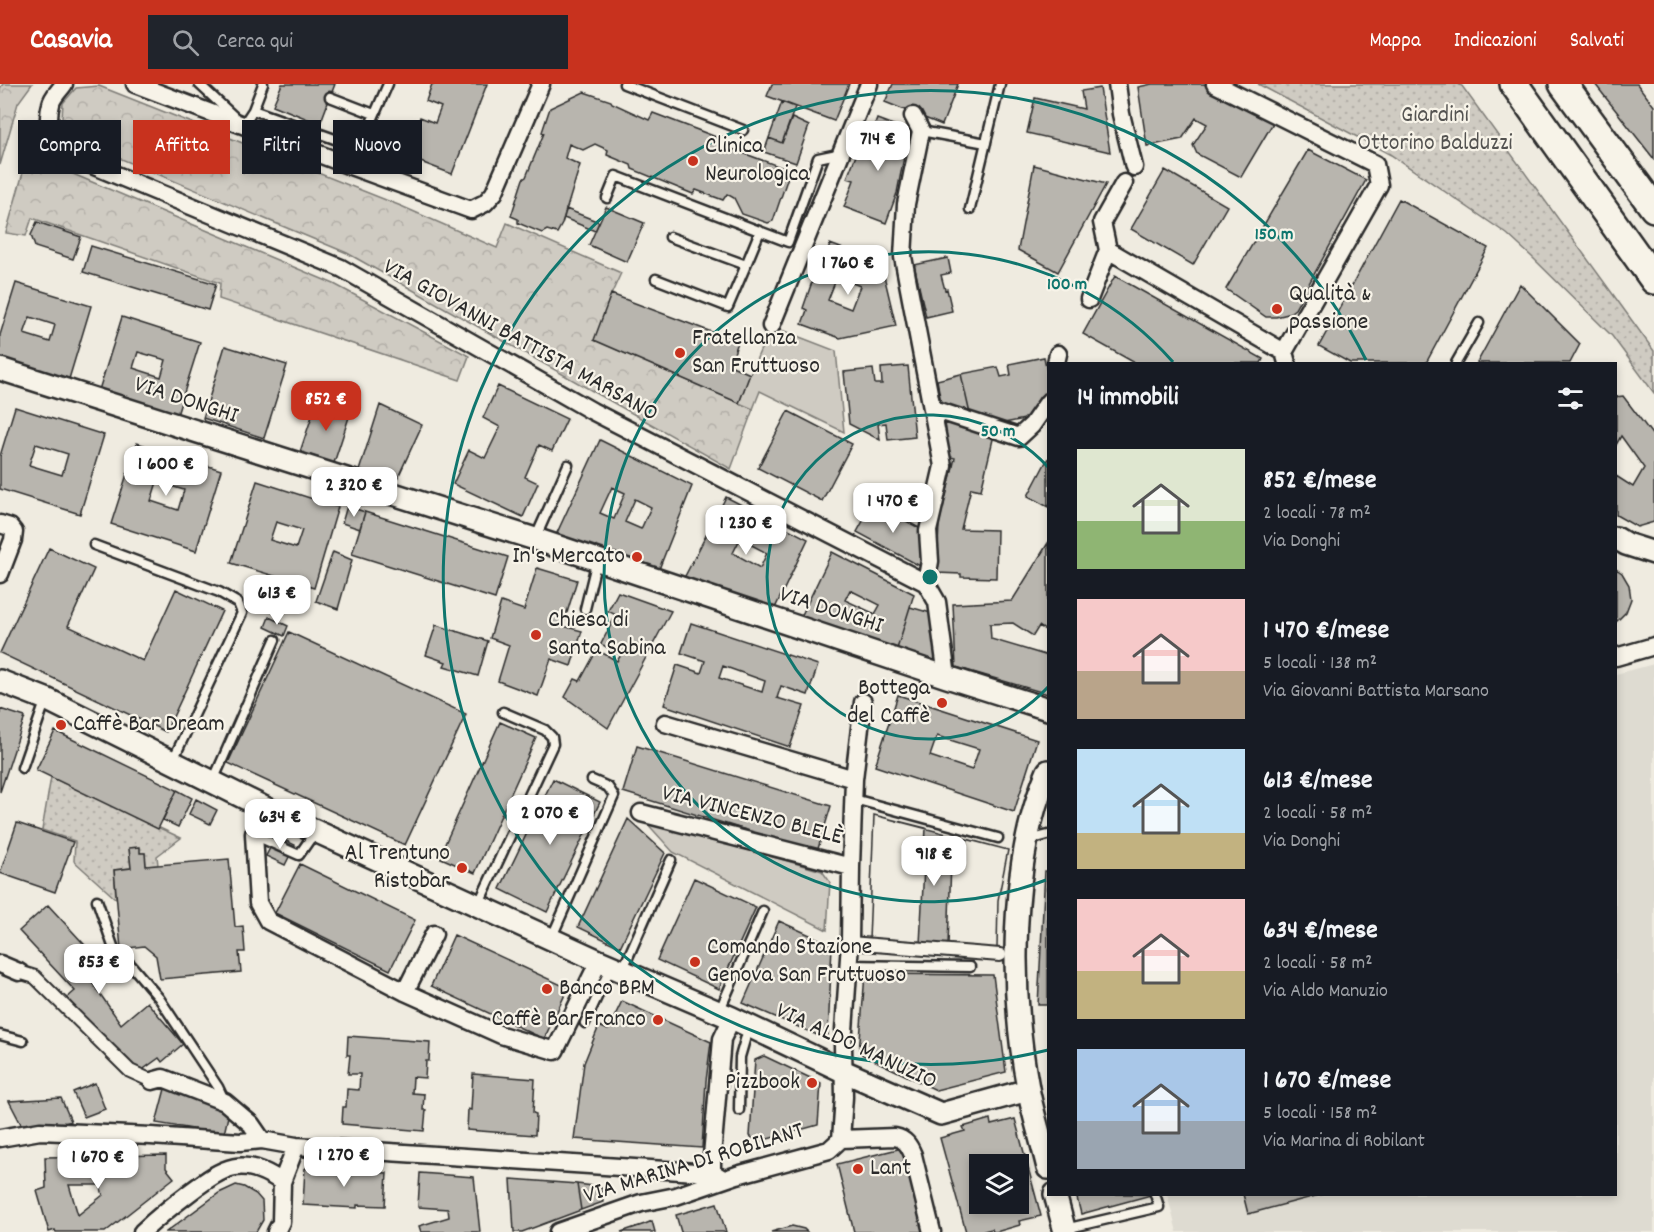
<!DOCTYPE html>
<html lang="it">
<head>
<meta charset="utf-8">
<style>
  :root { --surface:#171b24; --page:#20242c; --text:#f1f3f6; --muted:#9ea1a6; --accent:#c8321e }
  body { margin:0; font-family:Dekko,sans-serif; background:var(--page); color:var(--text); height:100vh; display:flex; flex-direction:column; font-size:22px; white-space:nowrap }
  * { box-sizing:border-box; margin:0 }
  p { font-size:20px; color:var(--muted) }
  .icon { flex:none; width:33px; height:33px; fill:none; stroke:currentColor; stroke-width:2; stroke-linecap:round; stroke-linejoin:round }
  .map { position:relative; flex:1; overflow:hidden }
  .details { position:absolute; left:1047px; top:278px; width:570px; height:834px; display:flex; flex-direction:column; background:var(--surface); border-radius:0px; box-shadow:0 3px 9px #0003 }
  .details>* { flex:none }
  .guide { position:absolute; left:18px; top:36px; width:570px; height:54px; display:flex; gap:12px }
  .controls { position:absolute; left:969px; top:1070px; display:grid; gap:12px }
  .controls a { display:grid; place-items:center; width:60px; height:60px; border-radius:0px; background:var(--surface); box-shadow:0 3px 9px #0003; font-size:30px }
  .price { position:absolute; translate:-50% -51px; padding:0 14px; border-radius:12px; background:#fff; color:#222; font-size:20px; line-height:39px; filter:drop-shadow(0 2px 3px #0008) }
  .price::after { content:''; position:absolute; left:50%; top:36px; width:18px; height:14px; margin-left:-9px; background:inherit; clip-path:polygon(0 0,100% 0,50% 100%) }
  .price.active { background:var(--accent); color:#fff }
  ul { padding:0; list-style:none }
  li { display:flex; align-items:center; gap:18px; height:150px; padding:0 30px }
  li span { display:grid; place-items:center; flex:none; width:168px; height:120px; border-radius:0px; color:#555 }
  li>.icon { margin-inline-start:auto }
  span .icon { width:72px; height:72px; fill:#fffc; stroke-width:1 }
  li b { font-size:26px }
  h2 { display:flex; justify-content:space-between; align-items:center; height:72px; padding:0 30px; font-size:26px }
  .chip { padding:0 21px; border-radius:0px; background:var(--surface); box-shadow:0 3px 9px #0003; font-size:21px; line-height:54px }
  .chip.active { background:var(--accent); color:#fff }
  header { display:flex; align-items:center; gap:36px; box-sizing:border-box; height:84px; padding:0 30px; background:var(--accent); color:#fff }
  header strong { font-size:28px }
  nav { display:flex; gap:33px; margin-inline-start:auto; font-size:21px }
  .search { width:420px; height:54px; background:var(--page); display:flex; align-items:center; gap:15px; box-sizing:border-box; padding:0 21px; border-radius:0px; color:var(--muted); font-size:22px }
  .map>svg:first-child { display:block }
</style>
</head>
<body>
<header>
<strong>Casavia</strong>
<div class="search"><svg class="icon" aria-label="search" viewBox="0 0 24 24"><circle cx="10" cy="10" r="6"/><path d="M15 15l6 6"/></svg>Cerca qui</div>
<nav><a>Mappa</a><a>Indicazioni</a><a>Salvati</a></nav>
</header>
<div class="map">
<svg width="1654" height="1148" viewBox="0 0 1654 1148">
  <defs>
    <pattern id="forest-crowns" width="20" height="18" patternUnits="userSpaceOnUse" patternTransform="scale(1.5)"><rect width="20" height="18" fill="#cfcbc2"/><path d="M2 6a3 3 0 1 1 6 0M12 15a3 3 0 1 1 6 0" fill="none" stroke="#b2aea7"/></pattern>
    <pattern id="park-dots" width="8" height="8" patternUnits="userSpaceOnUse" patternTransform="scale(1.5)"><rect width="8" height="8" fill="#cfcbc2"/><path d="M2 2h.1M6 6h.1" fill="none" stroke="#b2aea7" stroke-width="1.8" stroke-linecap="round"/></pattern>
  </defs>
  <rect width="100%" height="100%" fill="#efebe0"/>
  <filter id="ink" filterUnits="userSpaceOnUse"><feTurbulence type="fractalNoise" baseFrequency=".0167" numOctaves="2"/><feDisplacementMap in="SourceGraphic" scale="12" xChannelSelector="R" yChannelSelector="G"/><feConvolveMatrix kernelMatrix="1 2 1 2 8 2 1 2 1" color-interpolation-filters="sRGB"/></filter>
  <g filter="url(#ink)">
    <path fill="#dedbd1" d="M1654 580V1148H1177L1167 1110H1616V590Z"/>
    <path fill="url(#forest-crowns)" stroke="#7d7b76" stroke-width="1.5" d="M3 0H32L18 19 0 81V4Z
      M99 2 401 122 497 164 507 139 621 189 611 211 595 256 753 325 731 385 347 169 71 54 62 34 63 19 76 4Z
      M28 71 334 200 469 272 460 296 219 215 220 199 32 134 26 152 6 149Z"/>
    <path fill="url(#park-dots)" stroke="#7d7b76" stroke-width="1.5" d="M1258 0H1458L1462 2 1654 267V309L1612 252 1532 173 1507 150 1391 71Z
      M51 693 181 754 157 772 158 781 146 782 145 769H140L139 763 129 764 131 784 114 786 116 815 74 777 75 757 42 746Z"/>
    <path fill="#cfcbc2" stroke="#7d7b76" stroke-width="1.5" d="M771 242 836 267 844 348 760 307 753 325 739 319 750 290Z
      M644 736 822 787 830 798 827 846 673 768Z"/>
    <path fill="#b8b5ae" stroke="#2b2b2b" stroke-width="1.5" fill-rule="evenodd" d="M282 0H335L320 40 273 21Z
      M432 0H487L452 90 405 72 420 33 435 39 441 23 426 17Z
      M772 0H849L834 37 767 12Z
      M893 0H958L942 41 885 18Z
      M1152 0H1204L1273 39 1241 93 1197 70 1193 61 1207 40 1196 34 1182 55 1147 62 1138 3Z
      M1595 0H1637L1654 22V75Z
      M1100 4 1110 68 1027 49 1035 14 1084 25 1081 7Z
      M584 8 611 17 612 19 649 36 653 29 716 53 713 58 789 86V90L773 137 768 139 742 130 734 114 727 110 723 116 696 106 693 110 632 85 631 81 607 71 608 66 595 60 583 66 569 60 565 74 580 81 562 140 557 149 547 146 542 149 518 139V135L511 132 523 95 526 93 544 49 542 48 550 24Z
      M782 18 795 23 782 59 769 54Z
      M792 34 809 42 796 79 764 68 769 54 782 59Z
      M877 35 909 47 897 109 886 139 844 123 854 96 847 94 861 59 867 61Z
      M1308 66 1366 96 1295 225 1288 230 1276 233H1266L1226 205Z
      M1034 81 1106 100 1058 188 1018 166Z
      M1165 86 1227 122 1193 181 1131 145Z
      M1399 115 1488 164 1426 279H1350L1319 262Z
      M606 123 644 139 627 178 589 161Z
      M566 125 599 138 595 147 564 134Z
      M37 138 81 153 73 175 35 163 31 151Z
      M830 160 881 179 896 242 840 254 802 240 807 226 803 224 812 198 821 173 826 174ZM837 193 860 202 851 225 828 216Z
      M91 162 216 200 208 226 83 188Z
      M948 174 951 189 941 191 945 206 947 205 952 227 926 233 914 181Z
      M1115 192 1263 275 1261 279H1135L1083 250Z
      M16 199 91 222 69 295 0 273V251ZM30 233 55 241 50 258 24 250Z
      M1520 200 1580 260 1570 279H1477Z
      M611 210 738 258 730 281 750 290 739 319 594 256Z
      M122 233 200 258 177 331 99 306ZM138 268 166 276 161 293 133 284Z
      M225 262 287 281 264 354 203 334Z
      M1044 273 1048 293V316L1030 334 999 340 970 330 961 290 998 283 1001 293 1011 291 1009 280Z
      M908 282 915 353 888 356 886 339 878 340 880 356 849 340 844 288 873 285 875 300H882L881 284Z
      M961 290 970 330 941 319 937 296Z
      M498 302 567 335 552 367 539 361 525 393 538 399 523 433 453 400 469 366 485 374 500 343 483 334Z
      M1623 312 1654 353V438L1637 443 1616 431V392L1633 403 1644 384 1621 352 1616 361V313Z
      M317 317 351 327 334 379 300 368Z
      M380 321 422 341 394 402 358 390Z
      M15 323 104 351 80 430 0 405V372ZM36 360 68 370 62 391 29 381Z
      M788 327 852 360 822 417 758 384Z
      M945 334 994 351 981 406 971 404 961 445 997 446 996 494 961 493V490L937 489 939 440 955 374 947 372Z
      M600 356 692 402 659 485 556 451ZM612 403 625 409 614 435 600 429ZM635 415 651 423 641 445 625 438Z
      M137 359 221 386 196 467 111 440ZM157 398 184 406 178 426 151 417Z
      M1048 374V423L1028 412Z
      M257 397 338 423 314 504 231 479ZM276 438 302 446 296 464 270 456Z
      M726 413 808 455 775 524 683 496ZM740 455 767 469 760 484 733 469Z
      M873 419 921 445 923 476 920 482 857 448Z
      M347 422 365 428 360 445 342 439Z
      M365 428 508 473 495 515 352 470Z
      M1048 459V527L1047 529 1048 530V548L1039 542 1033 552 1013 539 990 540 991 555 1045 571 1048 565V610L956 583 953 520 1012 517Z
      M49 464 94 485 68 542 143 577 176 505 222 527 166 648 0 569Z
      M333 468 352 476 338 525 316 517Z
      M832 468 914 510 897 565 800 535ZM850 506 880 521 875 530 845 516Z
      M537 484 577 496 563 542 582 547 571 582 551 575 538 612 498 597 509 561 490 554 501 518 524 526Z
      M1616 485 1622 489 1629 501 1631 515 1626 528 1616 538Z
      M618 508 671 527 608 644 565 613 575 595 580 597 597 566 617 577 621 571 601 560 616 531 608 527Z
      M910 523 931 529 936 578 897 565Z
      M269 533 288 542 284 552 265 543Z
      M691 539 818 581 808 611 781 602 777 614 804 622 790 663 664 621 677 581 701 589 705 577 681 569ZM723 582 765 597 762 608 719 594Z
      M436 541 488 557 478 592 444 582 446 578 426 571Z
      M289 548 466 630 405 761 228 679Z
      M898 611 1037 656 1014 728 875 682ZM937 652 979 665 972 686 930 672Z
      M0 625 25 633 0 708Z
      M500 638 536 654 475 789 439 773Z
      M55 647 177 706 158 745 36 686Z
      M637 662 831 722 817 768 623 708Z
      M553 695 600 718 547 828 500 805Z
      M177 706 192 714 178 743 163 736Z
      M196 715 217 726 210 740 189 730Z
      M874 731 926 744 920 860 869 856Z
      M874 731 1008 766 998 816 997 864 869 856Z
      M628 735 665 769 620 863 578 843Z
      M17 739 73 758 55 808 0 789Z
      M952 751 1008 766 998 816 997 864 948 861Z
      M276 752 295 761 285 781 266 772Z
      M140 763V769H145L146 782 229 775 235 843 243 842 245 868H239L241 888 160 895 156 872 144 862 121 865 114 786 131 784 129 764Z
      M300 780 415 836 390 886 275 829Z
      M1045 787H1048V921H1038Z
      M694 794 756 823 719 905 657 876Z
      M48 821 106 884 91 897 121 940 147 918 183 960 162 978 159 974 138 989 116 971 67 914 75 907 19 847Z
      M779 837 832 861 828 951H817L743 919Z
      M454 851 568 904 544 955 431 902Z
      M865 890 993 891 1006 988 936 1006 859 969Z
      M622 917 711 958 706 997 702 1064 574 1055 584 979 599 942 608 946Z
      M348 952 430 958 429 977H426L425 994 413 993 412 1009 424 1010 423 1026H426L424 1047 342 1040 343 1023H346L347 1005 359 1006 360 990H348L350 971H347Z
      M764 972 821 999 818 1041 757 1058 750 1052 755 976Z
      M473 990 535 995 533 1029 536 1030 535 1051 467 1046 468 1025 471 1026Z
      M95 999 105 1025 84 1033 73 1008Z
      M166 1001 229 1028 224 1050 156 1039Z
      M61 1014 71 1037 62 1040H21L9 1017Z
      M990 1035 991 1041 1015 1035 1041 1132 1019 1137 1020 1141 996 1148H993L992 1145 980 1148H966L940 1054 965 1047 963 1043ZM995 1075 996 1080H1018V1119H980V1080Z
      M902 1064 924 1148H854L837 1080Z
      M166 1071V1084L174 1094 105 1148H56L55 1146 49 1148 37 1107 46 1104 45 1073ZM69 1101H100L103 1111 78 1131Z
      M305 1084 387 1089 385 1122 357 1121V1124L303 1121Z
      M420 1089 474 1093 480 1148H421L419 1142 449 1133 448 1125 418 1123Z
      M511 1095 577 1100 581 1126 522 1148H514Z
      M577 1100 601 1103 603 1118 581 1126Z
      M236 1101 244 1103 256 1110 262 1117 263 1136 256 1148H166L219 1109Z
      M1076 1110H1151V1111L1081 1130Z
      M1243 1110H1323L1248 1130Z
      M717 1119 726 1148H681L676 1131Z
      M652 1137 655 1148H621L645 1140Z
      M792 1142 804 1145 807 1148H771Z"/>
    <g fill="none" stroke-linecap="round" stroke-linejoin="round">
      <g stroke="#2b2b2b" stroke-width="13">
        <path id="service" d="M199 0 243 41 253 26
          M263 0 253 26 360 64 353 83
          M624 0 743 46
          M330 13 374 30
          M921 47 986 59
          M360 64 388 0
          M607 114 616 92 788 158 818 74 842 69
          M970 125 1000 0
          M670 153 746 181 760 147
          M656 195 728 223 746 181
          M1456 279 1479 239
          M535 455 568 381
          M94 461 219 508 238 519 242 529 173 676
          M585 525 597 476
          M22 684 46 615
          M213 697 275 556
          M854 715 998 754
          M254 751 299 771 315 748
          M1029 756 1048 751
          M97 816 115 868 131 881 159 914 218 1003 225 1018
          M478 821 553 660 552 653 545 646 503 628
          M551 855 614 712 608 703 592 696
          M849 881 970 883
          M622 887 671 776
          M719 928 763 827
          M585 939 611 883
          M0 951 23 957
          M739 1026 740 973 749 942
          M1065 1145 1159 1123 1155 1110"/>
      </g>
      <g stroke="#2b2b2b" stroke-width="16">
        <path id="pedestrian" d="M850 859 1000 871
          M19 888 35 893 130 987 152 997"/>
      </g>
      <g stroke="#2b2b2b" stroke-width="21">
        <path id="minor" d="M64 0C60 6 52 13 51 20 46 38 51 55 63 69L341 184 592 327 926 499 937 518 947 593
          M135 0 353 83 471 126 485 119 494 109 541 0
          M1117 0 1121 30 1134 83
          M1215 0 1375 80 1379 101 1284 268 1287 279
          M913 32 921 47 906 120 903 173 943 382 928 447 930 477 926 499
          M1108 166 1284 268
          M1089 215 1108 166 1102 138 1124 99
          M771 242 869 0
          M1056 279 1058 270
          M933 325 1019 353 1032 341 1048 318
          M0 440 10 443 14 448 13 456 0 490
          M1616 573 1654 562
          M665 639 854 695
          M261 722 254 750 258 819 268 837 405 908
          M641 729 851 783
          M434 850 405 908 501 951 555 967 599 877
          M0 880 19 888
          M152 997 163 994 225 1018 251 1040 262 1056
          M0 1054 40 1047 151 1052 240 1058 262 1056 296 1062 696 1088H712L723 1095
          M841 1055 844 1013 843 961 850 859 851 783 854 695 863 618
          M712 1088V1072L722 955 732 934
          M142 1148C157 1134 173 1121 189 1109 225 1082 242 1071 282 1098
          M276 1148 281 1138 282 1098 296 1062
          M558 1148 641 1119 676 1112 737 1091 829 1066 841 1055 895 1053C905 1055 909 1061 913 1071L932 1148"/>
      </g>
      <g stroke="#2b2b2b" stroke-width="26">
        <path id="tertiary" d="M0 285 535 455 947 593 1048 625
          M1616 454 1626 460 1654 469
          M0 597 46 615 261 722 599 877 732 934 843 987 941 1030 1028 1006
          M1048 687C1009 777 1010 908 1028 1004 1033 1031 1042 1058 1048 1084
          M1055 1110 1065 1148"/>
      </g>
      <g stroke="#2b2b2b" stroke-width="32">
        <path id="primary" d="M1514 0 1654 196
          M1563 0 1654 124"/>
      </g>
      <use href="#service" stroke="#f7f3e8" stroke-width="8"/>
      <use href="#pedestrian" stroke="#f7f3e8" stroke-width="12"/>
      <use href="#minor" stroke="#f7f3e8" stroke-width="16"/>
      <use href="#tertiary" stroke="#f7f3e8" stroke-width="21"/>
      <use href="#primary" stroke="#f7f3e8" stroke-width="27"/>
    </g>
  </g>
  <g fill="none" stroke="#0f766e" stroke-width="3">
    <path d="M1048 603A162 162 0 1 1 1048 383"/>
    <path d="M1046 796A325 325 0 1 1 1173 278"/>
    <path d="M1048 966A487 487 0 1 1 1366 276"/>
  </g>
  <g fill="#c8321e" stroke="#f7f3e8" stroke-width="2">
    <circle cx="693" cy="77" r="6"/>
    <circle cx="1277" cy="225" r="6"/>
    <circle cx="680" cy="269" r="6"/>
    <circle cx="637" cy="473" r="6"/>
    <circle cx="536" cy="551" r="6"/>
    <circle cx="942" cy="619" r="6"/>
    <circle cx="61" cy="641" r="6"/>
    <circle cx="462" cy="784" r="6"/>
    <circle cx="695" cy="878" r="6"/>
    <circle cx="547" cy="905" r="6"/>
    <circle cx="658" cy="936" r="6"/>
    <circle cx="812" cy="999" r="6"/>
    <circle cx="858" cy="1085" r="6"/>
  </g>
  <g text-anchor="middle" dominant-baseline="central" stroke-width="4.5" stroke-linejoin="round" paint-order="stroke">
    <g font-size="24" fill="#545351" stroke="#f7f3e8">
      <text x="1435" y="32">Giardini<tspan x="1435" dy="28">Ottorino Balduzzi</tspan></text>
    </g>
    <g font-size="24" fill="#2b2b2b" stroke="#f7f3e8" text-anchor="start">
      <text x="705" y="63">Clinica<tspan x="705" dy="28">Neurologica</tspan></text>
      <text x="1289" y="211">Qualità &amp;<tspan x="1289" dy="28">passione</tspan></text>
      <text x="692" y="255">Fratellanza<tspan x="692" dy="28">San Fruttuoso</tspan></text>
      <text x="625" y="473" text-anchor="end">In's Mercato</text>
      <text x="548" y="537">Chiesa di<tspan x="548" dy="28">Santa Sabina</tspan></text>
      <text x="930" y="605" text-anchor="end">Bottega<tspan x="930" dy="28">del Caffè</tspan></text>
      <text x="73" y="641">Caffè Bar Dream</text>
      <text x="450" y="770" text-anchor="end">Al Trentuno<tspan x="450" dy="28">Ristobar</tspan></text>
      <text x="707" y="864">Comando Stazione<tspan x="707" dy="28">Genova San Fruttuoso</tspan></text>
      <text x="559" y="905">Banco BPM</text>
      <text x="646" y="936" text-anchor="end">Caffè Bar Franco</text>
      <text x="800" y="999" text-anchor="end">Pizzbook</text>
      <text x="870" y="1085">Lant</text>
    </g>
    <g font-size="24" fill="#2b2b2b" stroke="#f7f3e8">
      <text transform="translate(520 257) rotate(29)">VIA GIOVANNI BATTISTA MARSANO</text>
      <text transform="translate(186 317) rotate(18)">VIA DONGHI</text>
      <text transform="translate(831 527) rotate(18)">VIA DONGHI</text>
      <text transform="translate(752 732) rotate(14)">VIA VINCENZO BLELÈ</text>
      <text transform="translate(856 963) rotate(25)">VIA ALDO MANUZIO</text>
      <text transform="translate(694 1080) rotate(-17)">VIA MARINA DI ROBILANT</text>
    </g>
  </g>
  <circle cx="930" cy="493" r="9" fill="#0f766e" stroke="#f7f3e8" stroke-width="3"/>
  <g font-size="18" text-anchor="middle" font-weight="bold" fill="#0f766e" stroke="#f7f3e8" stroke-width="4.5" stroke-linejoin="round" paint-order="stroke">
    <text x="1274" y="155">150 m</text>
    <text x="1067" y="205">100 m</text>
    <text x="998" y="352">50 m</text>
  </g>
</svg>
<div class="controls">
<a><svg class="icon" aria-label="layers" viewBox="0 0 24 24"><path d="M12 4l9 5-9 5-9-5zM3 14l9 5 9-5"/></svg></a>
</div>
<b class="price" style="left:878px;top:88px">714 €</b>
<b class="price" style="left:848px;top:212px">1 760 €</b>
<b class="price active" style="left:326px;top:348px">852 €</b>
<b class="price" style="left:166px;top:413px">1 600 €</b>
<b class="price" style="left:354px;top:434px">2 320 €</b>
<b class="price" style="left:893px;top:450px">1 470 €</b>
<b class="price" style="left:746px;top:472px">1 230 €</b>
<b class="price" style="left:277px;top:542px">613 €</b>
<b class="price" style="left:550px;top:762px">2 070 €</b>
<b class="price" style="left:280px;top:766px">634 €</b>
<b class="price" style="left:934px;top:803px">918 €</b>
<b class="price" style="left:99px;top:911px">853 €</b>
<b class="price" style="left:344px;top:1104px">1 270 €</b>
<b class="price" style="left:98px;top:1106px">1 670 €</b>
<div class="guide">
<a class="chip">Compra</a>
<a class="chip active">Affitta</a>
<a class="chip">Filtri</a>
<a class="chip">Nuovo</a>
</div>
<section class="details">
<h2>14 immobili<svg class="icon" aria-label="filters" viewBox="0 0 24 24"><path d="M4 7h16M4 17h16"/><circle cx="9" cy="7" r="2"/><circle cx="15" cy="17" r="2"/></svg></h2>
<ul>
<li><span style="background:linear-gradient(#dfe7d0 60%,#8fb573 0)"><svg class="icon" aria-label="home" viewBox="0 0 24 24"><path d="M3 11l9-7 9 7M6 9v11h12V9"/></svg></span><div><b>852 €/mese</b><p>2 locali · 78 m²</p><p>Via Donghi</p></div></li>
<li><span style="background:linear-gradient(#f6c9c9 60%,#b9a48a 0)"><svg class="icon" aria-label="home" viewBox="0 0 24 24"><path d="M3 11l9-7 9 7M6 9v11h12V9"/></svg></span><div><b>1 470 €/mese</b><p>5 locali · 138 m²</p><p>Via Giovanni Battista Marsano</p></div></li>
<li><span style="background:linear-gradient(#bfe0f5 70%,#c2b280 0)"><svg class="icon" aria-label="home" viewBox="0 0 24 24"><path d="M3 11l9-7 9 7M6 9v11h12V9"/></svg></span><div><b>613 €/mese</b><p>2 locali · 58 m²</p><p>Via Donghi</p></div></li>
<li><span style="background:linear-gradient(#f6c9c9 60%,#c2b280 0)"><svg class="icon" aria-label="home" viewBox="0 0 24 24"><path d="M3 11l9-7 9 7M6 9v11h12V9"/></svg></span><div><b>634 €/mese</b><p>2 locali · 58 m²</p><p>Via Aldo Manuzio</p></div></li>
<li><span style="background:linear-gradient(#a9c7e8 60%,#9aa5b1 0)"><svg class="icon" aria-label="home" viewBox="0 0 24 24"><path d="M3 11l9-7 9 7M6 9v11h12V9"/></svg></span><div><b>1 670 €/mese</b><p>5 locali · 158 m²</p><p>Via Marina di Robilant</p></div></li>
</ul>
</section>
</div>
</body>
</html>
